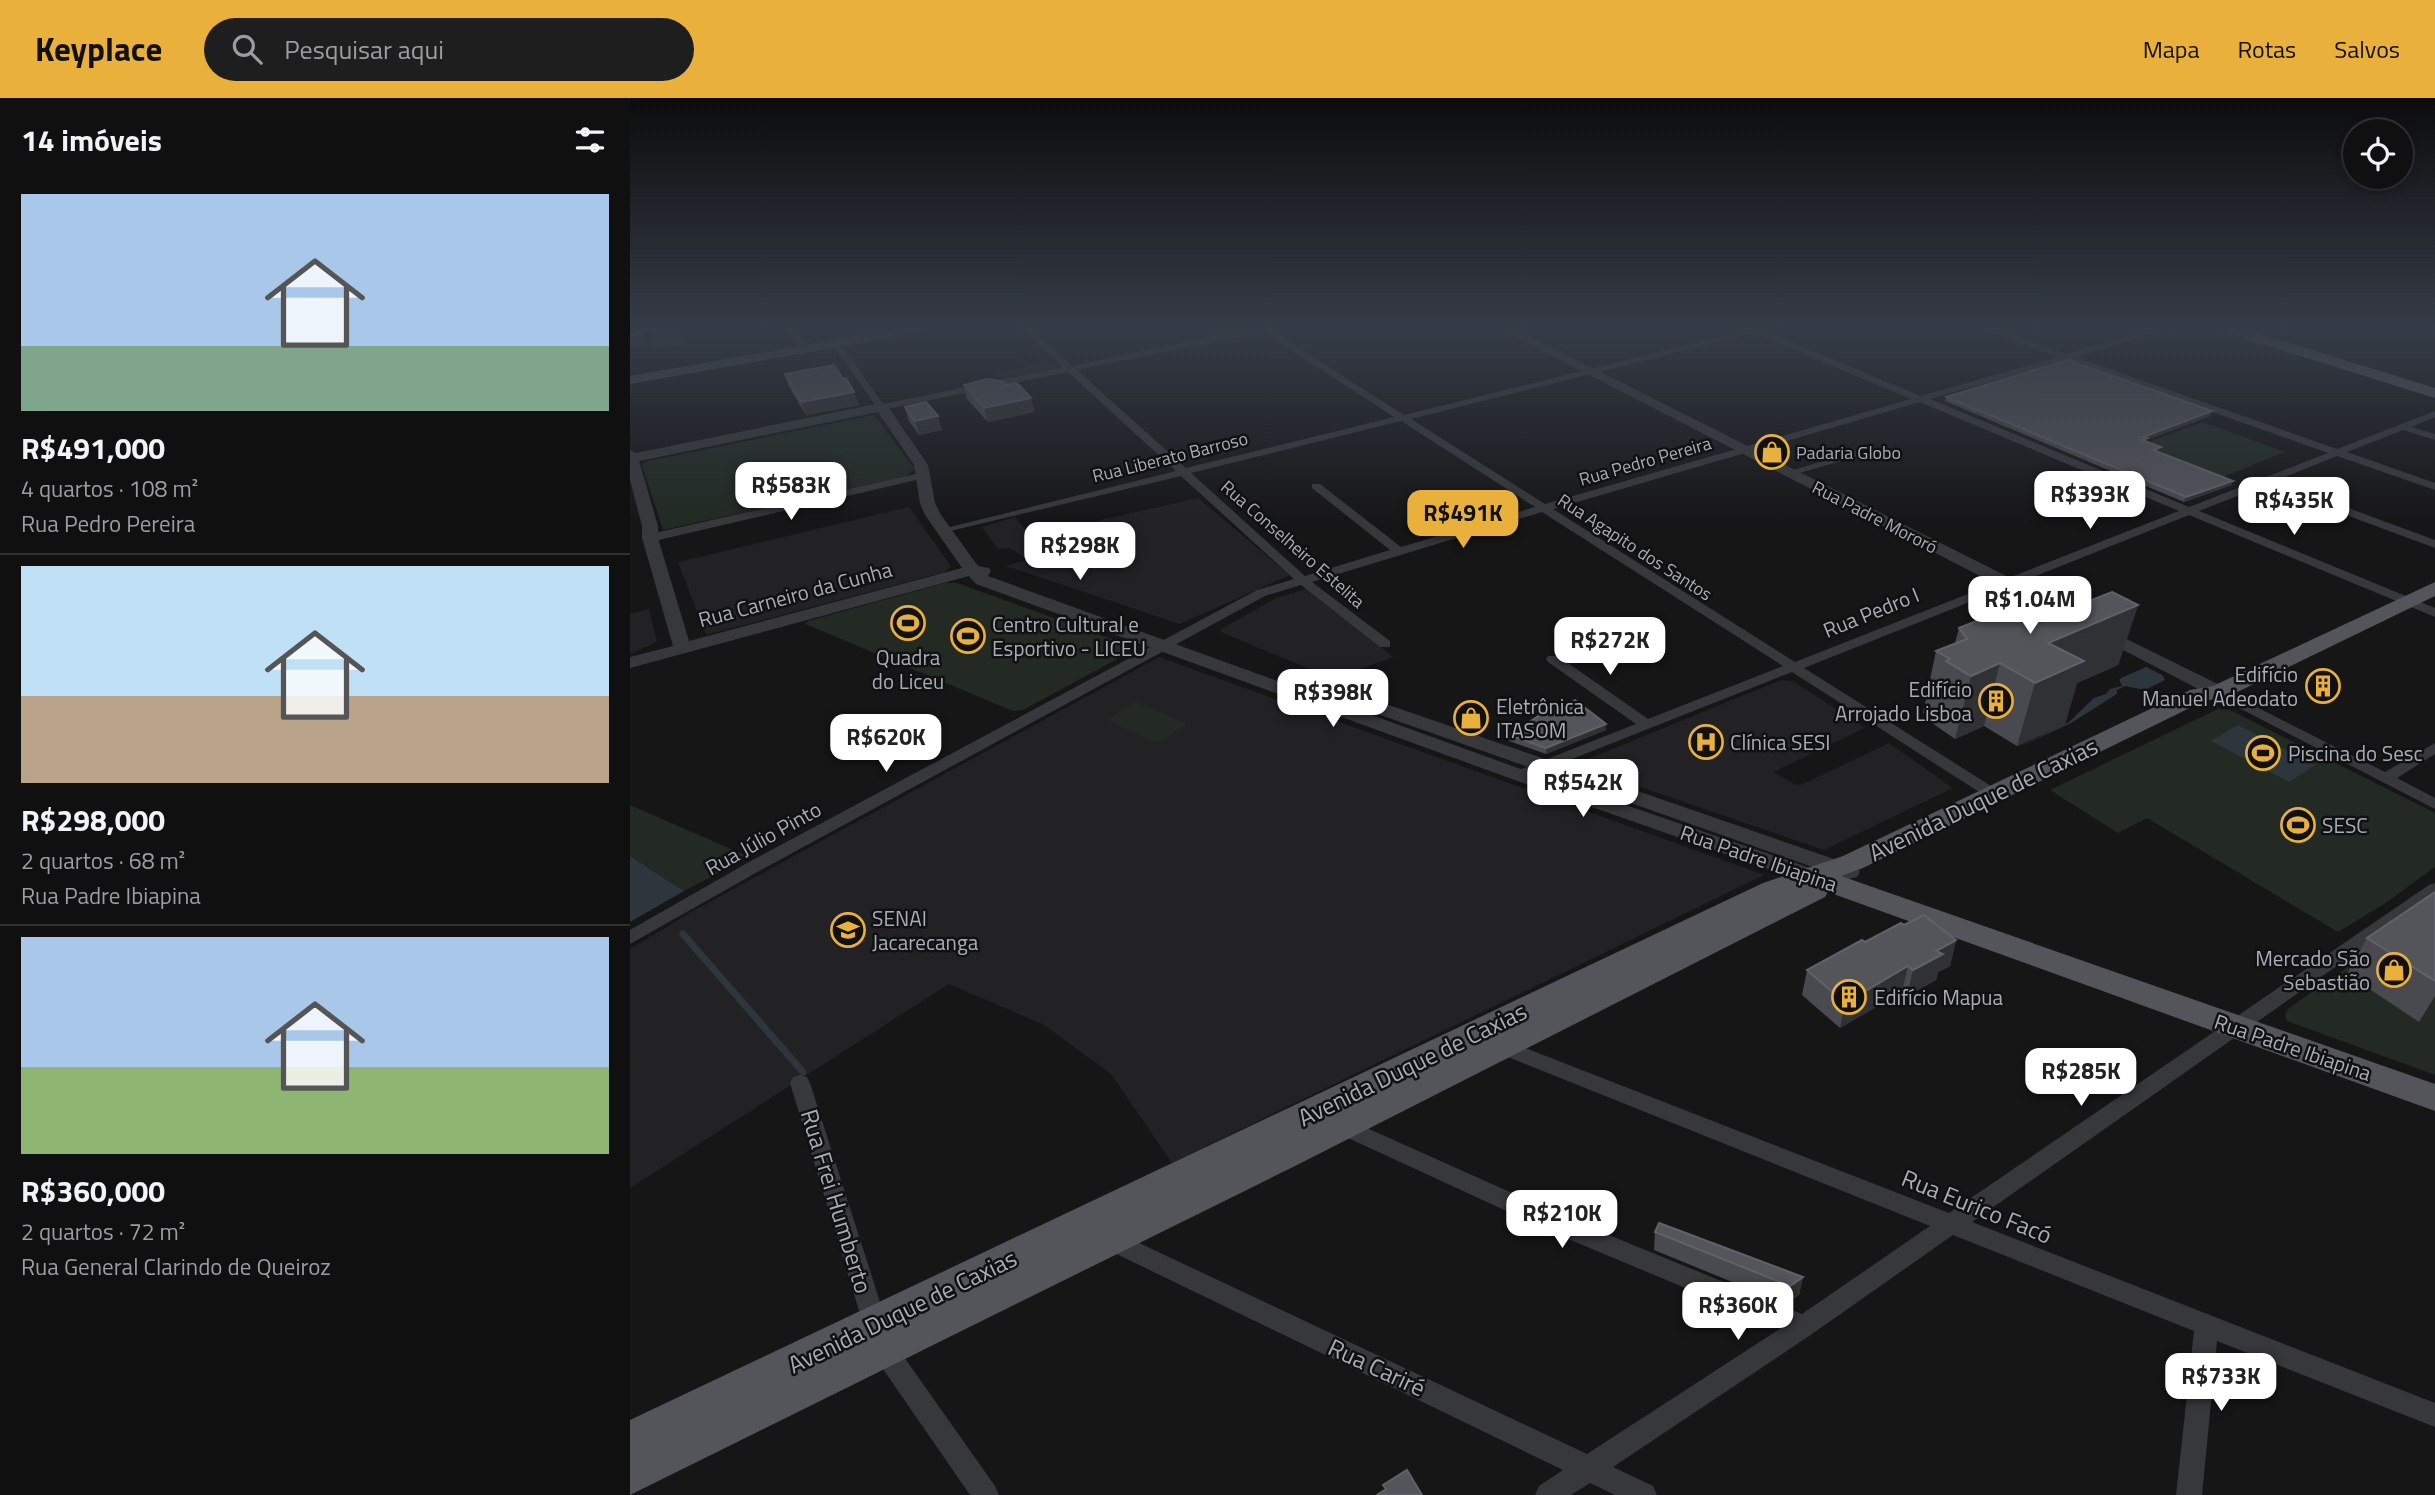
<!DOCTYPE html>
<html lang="pt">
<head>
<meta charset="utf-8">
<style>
  :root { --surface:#101011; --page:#1e1e1f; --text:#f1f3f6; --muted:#9c9d9f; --line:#303031; --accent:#e9b03c }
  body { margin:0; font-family:"Titillium Web",sans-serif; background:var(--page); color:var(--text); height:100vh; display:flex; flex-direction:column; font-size:26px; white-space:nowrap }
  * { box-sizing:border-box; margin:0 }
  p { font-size:23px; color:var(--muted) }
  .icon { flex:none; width:38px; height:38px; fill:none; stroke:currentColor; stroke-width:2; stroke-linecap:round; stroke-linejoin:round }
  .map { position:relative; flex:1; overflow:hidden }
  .details { display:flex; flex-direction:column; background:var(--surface); width:630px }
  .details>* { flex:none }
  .fabs { position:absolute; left:1713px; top:21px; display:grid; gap:14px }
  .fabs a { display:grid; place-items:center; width:70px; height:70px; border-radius:50%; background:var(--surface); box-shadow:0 4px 10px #0003,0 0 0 2px var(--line); font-size:35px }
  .price { position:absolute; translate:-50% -60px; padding:0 16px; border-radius:14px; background:#fff; color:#222; font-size:23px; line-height:46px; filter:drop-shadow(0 2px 4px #0008) }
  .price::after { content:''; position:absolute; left:50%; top:42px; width:21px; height:16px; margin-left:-10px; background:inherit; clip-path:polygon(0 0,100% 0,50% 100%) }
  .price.current { background:var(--accent); color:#111 }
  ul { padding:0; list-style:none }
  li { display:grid; align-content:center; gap:14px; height:371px; padding:0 21px }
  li+li { border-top:2px solid var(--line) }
  li span { display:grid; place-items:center; height:217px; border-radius:0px; color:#555 }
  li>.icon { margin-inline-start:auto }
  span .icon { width:126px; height:126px; fill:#fffc; stroke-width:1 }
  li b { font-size:30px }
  h2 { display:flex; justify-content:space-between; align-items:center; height:84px; padding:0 21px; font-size:30px }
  header { display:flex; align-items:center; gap:42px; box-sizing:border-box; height:98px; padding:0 35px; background:var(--accent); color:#111 }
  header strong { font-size:33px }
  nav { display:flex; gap:38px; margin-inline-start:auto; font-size:24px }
  .search { width:490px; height:63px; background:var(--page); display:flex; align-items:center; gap:18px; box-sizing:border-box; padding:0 24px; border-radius:38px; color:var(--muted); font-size:26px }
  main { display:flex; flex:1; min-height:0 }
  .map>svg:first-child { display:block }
</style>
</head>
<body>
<header>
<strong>Keyplace</strong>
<div class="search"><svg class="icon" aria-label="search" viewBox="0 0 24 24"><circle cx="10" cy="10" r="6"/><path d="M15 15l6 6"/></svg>Pesquisar aqui</div>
<nav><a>Mapa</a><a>Rotas</a><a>Salvos</a></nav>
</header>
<main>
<section class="details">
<h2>14 imóveis<svg class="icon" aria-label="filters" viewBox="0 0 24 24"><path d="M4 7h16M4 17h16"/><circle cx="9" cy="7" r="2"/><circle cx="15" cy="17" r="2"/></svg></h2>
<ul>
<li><span style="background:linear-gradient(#a9c7e8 70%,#7fa58c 0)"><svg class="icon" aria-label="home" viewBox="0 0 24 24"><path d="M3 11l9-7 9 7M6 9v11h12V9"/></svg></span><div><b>R$491,000</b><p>4 quartos · 108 m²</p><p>Rua Pedro Pereira</p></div></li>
<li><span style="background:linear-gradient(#bfe0f5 60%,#b9a48a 0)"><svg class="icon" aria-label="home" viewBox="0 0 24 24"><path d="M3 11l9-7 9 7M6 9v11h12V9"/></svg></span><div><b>R$298,000</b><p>2 quartos · 68 m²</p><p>Rua Padre Ibiapina</p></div></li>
<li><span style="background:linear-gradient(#a9c7e8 60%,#8fb573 0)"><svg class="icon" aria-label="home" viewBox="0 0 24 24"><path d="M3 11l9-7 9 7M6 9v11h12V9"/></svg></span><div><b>R$360,000</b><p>2 quartos · 72 m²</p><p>Rua General Clarindo de Queiroz</p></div></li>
</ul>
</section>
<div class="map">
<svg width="1805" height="1397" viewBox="0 0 1805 1397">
  <rect width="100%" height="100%" fill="#161617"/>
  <path fill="#222224" d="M420 263 427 270 370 281 365 275Z
    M568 400 660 477 550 526 376 468 452 444 449 434 471 427 467 423Z
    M279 409 321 468 315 474 76 537 48 464Z
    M385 419 412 452 393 459 380 450 368 451 352 429Z
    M679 490 763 559 703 581 591 534V531L646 500Z
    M19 511 27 544 0 556V516Z
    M529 559 1134 777 542 1065 481 976 414 927 319 886 0 1090V851L63 813Z
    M1151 582 1163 583 1235 630 1143 674 1166 687 1173 686 1259 645 1323 690 1194 752 949 668 948 665Z"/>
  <path fill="#222a23" d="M244 317 285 371 275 379 33 432 12 367 18 363Z
    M1573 324 1655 354 1593 379 1511 347Z
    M315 485H327L504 549V552L393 612 383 613 175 526 178 523Z
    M507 603V604L557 626 527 645 478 622Z
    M1588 611 1600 612 1805 715V769L1754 806 1708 834 1517 720 1488 735 1420 692Z
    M0 707 119 759 54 793 0 758Z
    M1805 808V977L1657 923 1655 917 1659 910Z"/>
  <path fill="#2e363d" d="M1516 569 1532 577 1535 582 1515 592 1495 588 1487 592V596L1441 625 1387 650 1439 624 1464 600 1476 596 1480 591 1492 588 1489 581Z
    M1608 627 1685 667 1659 684 1581 643Z
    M0 758 54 793 0 824Z"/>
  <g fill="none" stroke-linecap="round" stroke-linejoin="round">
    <path stroke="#2e363d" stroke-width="7" d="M53 836 173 974"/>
    <path fill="#37383c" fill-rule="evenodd" d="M27 229 0 236V230Z
      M157 229H165L177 251 176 253H170Z
      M390 229H399L442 268 626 229H646L642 233 774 317 1118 232 1119 229H1144L1134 233 1291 298 1427 259 1347 229H1360L1436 256 1530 229H1544L1445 259 1707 351 1805 313V319L1782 329 1805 336V342L1773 332 1717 354 1805 385V392L1707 358 1645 383 1805 442V450L1635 387 1569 413 1805 510V519L1559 417 1174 570 1369 693 1371 696 1369 699H1357L1162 574 889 682 884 680 881 677 884 674 1006 626 918 564 916 561 918 558H928L1018 621 1153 568 912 414 682 484 760 543V549H750L671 487 635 498 131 772 0 846V832L119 764 627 492 664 481 551 378 312 435V431L546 373 438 274 251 312 248 311 202 245 209 243 253 306 433 269ZM633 234 764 319 556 370 447 272ZM1125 235 1281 301 915 406 781 321ZM1436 262 1698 355 1559 409 1300 301ZM1290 304 1549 413 1165 564 923 411ZM771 323 905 409 771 449 690 386H682V390L760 452 675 478 561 375Z
      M1242 348 1247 351 1246 353 1159 378 1154 375Z
      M295 374 300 377 299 379 20 444 14 440 20 436Z
      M1589 590 1755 674 1805 645V656L1767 680 1805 700V711L1584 597 1582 594 1584 591Z
      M1805 785V799L1342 1124 1805 1305V1329L1587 1243 1572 1397H1546L1564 1233 1323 1137 1182 1236 983 1369 1023 1388 1027 1397H985L960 1385 941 1397H905L909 1388 933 1372 472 1149 469 1142 472 1135 480 1132 488 1135 957 1356 1151 1230 931 1138 705 1034 702 1028 705 1022 712 1020 719 1022 947 1124 1172 1216 1300 1128 863 953 860 948 863 943 870 941 877 943 1319 1115 1799 787Z
      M170 977 177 979 180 985 258 1229 254 1237 246 1240 238 1237 234 1229 160 985 163 979Z
      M253 1239 262 1242 365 1388 369 1397H340L244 1258 241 1250 244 1242Z"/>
    <path fill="#37383c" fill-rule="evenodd" d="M866 229H881L1438 509 1441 513 1438 517H1426Z
      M251 305 256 306 298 367 305 405 311 417 348 468 359 470 361 473 358 478 896 673 1189 773 1192 778 1189 783 1181 785 1173 783 882 681 346 486 339 478 0 570V559L43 548 12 440V428L0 382V352L6 355ZM248 314 284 367 290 405 295 417 332 470 59 543 28 440V428L9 363Z
      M1470 528 1596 590 1598 594 1589 600 1582 598 1464 537 1461 533 1464 529Z
      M658 572 1227 769 1230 774 1227 779 1219 781 1211 779 651 582 649 578Z"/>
    <path fill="#45474c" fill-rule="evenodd" d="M277 229H305L299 233 0 286V278Z"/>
    <path fill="#53555b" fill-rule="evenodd" d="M1585 229H1607L1805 290V300L1587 232Z
      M1805 484V498L1597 599 1574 603 1233 770 1211 778 1805 986V1013L1198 794 1195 799 665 1068 0 1397V1322L1133 785 1213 758 1560 592 1583 588Z"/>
  </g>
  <path fill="#494a4f" d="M579 229H610V230L587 235Z
    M155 276 229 307 176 317 159 289Z
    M334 287H375L401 300 404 314 358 324 337 301Z
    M1316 299 1582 313 1580 318 1516 342V343L1529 354 1602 387 1554 404 1315 303Z
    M275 309 312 332 289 337 279 323Z
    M1411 500 1457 504 1508 507 1488 567 1447 585 1435 626 1387 648 1354 628 1325 641 1302 625V621L1293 615 1306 553 1325 545 1329 530 1383 511Z
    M976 632 916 656 879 643V637Z
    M1805 794V898L1789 924 1717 876 1737 840Z
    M1274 827 1326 842 1320 868 1308 874 1306 882 1277 898 1272 894 1210 930 1172 897 1177 872 1235 844Z
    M1025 1134 1173 1179 1169 1197 1156 1206 1024 1152Z"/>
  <path fill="#303134" d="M9 229 16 248 0 250V238Z
    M17 229H51L58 245 26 251Z
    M586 229H610V230L587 235Z
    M224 294 229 307 176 317 171 304Z
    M401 300 404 314 358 324 354 310Z
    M1582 313 1580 318 1516 342 1515 345 1511 346 1513 339Z
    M308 318 312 332 289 337 285 323Z
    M1603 383 1602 387 1554 404 1556 399Z
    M1508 507 1488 567 1447 585 1435 626 1387 648 1405 585 1418 545Z
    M1370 565 1354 628 1325 641 1341 578Z
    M976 626V632L916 656V650Z
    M1326 842 1320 868 1308 874 1306 882 1277 898 1283 872 1306 853Z
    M1278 868 1272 894 1210 930 1215 905Z
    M1173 1179 1169 1197 1156 1206 1160 1188Z"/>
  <path fill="#53555a" stroke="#616269" stroke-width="2" d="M0 229H9L11 236 0 238Z
    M1438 262 1582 313 1513 339 1517 340 1512 342 1531 349 1523 352 1603 383 1556 399 1316 299Z
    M204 267 213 281 216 280 224 294 171 304 155 276Z
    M357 281 371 283 375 287 387 285 401 300 354 310 334 287Z
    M296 304 308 318 285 323 275 309Z
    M1482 494 1508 507 1418 545 1454 563 1405 585 1370 565 1341 578 1316 563 1320 561 1306 553 1337 541 1329 530 1379 510 1383 511 1411 500 1414 495 1457 504Z
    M945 602 976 626 916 650 879 637 921 610 928 613Z
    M1805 794V883L1737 840Z
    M1294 817 1326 842 1306 853 1313 856 1283 872 1278 868 1215 905 1177 872 1232 842 1235 844 1271 825 1274 827Z
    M1029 1125 1173 1179 1160 1188 1025 1134Z
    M777 1372 792 1397H747L756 1391 753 1387Z"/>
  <linearGradient id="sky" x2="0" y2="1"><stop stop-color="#0c0c0d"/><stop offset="0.54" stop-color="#363c47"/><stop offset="1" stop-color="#363c47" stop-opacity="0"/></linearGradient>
  <rect width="1805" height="425" fill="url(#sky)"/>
  <defs>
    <g id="shop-ring" transform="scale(1.75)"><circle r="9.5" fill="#111112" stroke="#e9b03c" stroke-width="1.5"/><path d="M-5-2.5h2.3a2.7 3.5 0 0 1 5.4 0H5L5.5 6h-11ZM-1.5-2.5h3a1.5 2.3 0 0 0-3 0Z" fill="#e9b03c"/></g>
    <g id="stadium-ring" transform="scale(1.75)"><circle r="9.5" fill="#111112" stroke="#e9b03c" stroke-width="1.5"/><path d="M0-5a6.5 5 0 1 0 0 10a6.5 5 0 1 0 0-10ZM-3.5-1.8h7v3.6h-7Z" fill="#e9b03c"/></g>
    <g id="building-ring" transform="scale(1.75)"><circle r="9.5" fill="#111112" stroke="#e9b03c" stroke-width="1.5"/><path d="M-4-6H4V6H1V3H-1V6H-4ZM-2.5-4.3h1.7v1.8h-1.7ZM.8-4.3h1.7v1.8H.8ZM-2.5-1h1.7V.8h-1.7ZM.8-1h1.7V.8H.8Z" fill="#e9b03c"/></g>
    <g id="hospital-ring" transform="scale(1.75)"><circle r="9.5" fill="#111112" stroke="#e9b03c" stroke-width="1.5"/><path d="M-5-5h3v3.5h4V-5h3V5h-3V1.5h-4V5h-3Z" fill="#e9b03c"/></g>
    <g id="university-ring" transform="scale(1.75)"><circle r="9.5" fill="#111112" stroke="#e9b03c" stroke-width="1.5"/><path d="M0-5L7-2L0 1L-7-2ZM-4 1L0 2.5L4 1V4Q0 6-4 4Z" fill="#e9b03c"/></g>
  </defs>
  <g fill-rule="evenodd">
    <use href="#shop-ring" x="1142" y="354"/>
    <use href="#stadium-ring" x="278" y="525"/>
    <use href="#stadium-ring" x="338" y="538"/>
    <use href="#building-ring" x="1693" y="588"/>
    <use href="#building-ring" x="1366" y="603"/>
    <use href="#shop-ring" x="841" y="620"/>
    <use href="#hospital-ring" x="1076" y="644"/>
    <use href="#stadium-ring" x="1633" y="655"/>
    <use href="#stadium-ring" x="1668" y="727"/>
    <use href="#university-ring" x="218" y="832"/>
    <use href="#shop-ring" x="1764" y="872"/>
    <use href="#building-ring" x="1219" y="899"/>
  </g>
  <g text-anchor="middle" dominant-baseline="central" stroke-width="5" stroke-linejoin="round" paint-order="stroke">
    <g font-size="18" fill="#a8acb7" stroke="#111112" text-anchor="start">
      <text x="1166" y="354">Padaria Globo</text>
    </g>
    <g font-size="18" fill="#a8acb7" stroke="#111112">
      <text transform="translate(540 359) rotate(-14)">Rua Liberato Barroso</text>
      <text transform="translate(1015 363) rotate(-16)">Rua Pedro Pereira</text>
      <text transform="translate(1245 419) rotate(27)">Rua Padre Mororó</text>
      <text transform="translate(663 446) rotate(41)">Rua Conselheiro Estelita</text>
      <text transform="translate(1005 449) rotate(33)">Rua Agapito dos Santos</text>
    </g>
    <g font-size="21" fill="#a8acb7" stroke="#111112">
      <text transform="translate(165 496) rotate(-15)">Rua Carneiro da Cunha</text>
      <text transform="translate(1241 514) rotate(-22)">Rua Pedro I</text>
      <text transform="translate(133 740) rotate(-29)">Rua Júlio Pinto</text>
      <text transform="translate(1129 760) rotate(19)">Rua Padre Ibiapina</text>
      <text transform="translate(1663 949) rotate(19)">Rua Padre Ibiapina</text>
    </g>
    <g font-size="21" fill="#a8acb7" stroke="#111112" text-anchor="start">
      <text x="362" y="526">Centro Cultural e<tspan x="362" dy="24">Esportivo - LICEU</tspan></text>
      <text x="278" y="559" text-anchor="middle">Quadra<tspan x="278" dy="24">do Liceu</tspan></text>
      <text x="1668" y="576" text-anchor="end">Edifício<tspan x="1668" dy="24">Manuel Adeodato</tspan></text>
      <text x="1342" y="591" text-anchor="end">Edifício<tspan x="1342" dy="24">Arrojado Lisboa</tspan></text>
      <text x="866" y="608">Eletrônica<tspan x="866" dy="24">ITASOM</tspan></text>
      <text x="1100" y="644">Clínica SESI</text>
      <text x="1658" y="655">Piscina do Sesc</text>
      <text x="1692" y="727">SESC</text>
      <text x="242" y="820">SENAI<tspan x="242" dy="24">Jacarecanga</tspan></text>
      <text x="1740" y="860" text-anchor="end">Mercado São<tspan x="1740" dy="24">Sebastião</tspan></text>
      <text x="1244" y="899">Edifício Mapua</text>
    </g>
    <g font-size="24" fill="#a8acb7" stroke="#111112">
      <text transform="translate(1353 701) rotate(-26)">Avenida Duque de Caxias</text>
      <text transform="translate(782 966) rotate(-26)">Avenida Duque de Caxias</text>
      <text transform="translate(207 1103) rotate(73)">Rua Frei Humberto</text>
      <text transform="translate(1347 1108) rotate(22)">Rua Eurico Facó</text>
      <text transform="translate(272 1213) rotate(-26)">Avenida Duque de Caxias</text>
      <text transform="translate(747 1269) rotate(25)">Rua Cariré</text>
    </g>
  </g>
</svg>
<div class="fabs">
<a><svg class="icon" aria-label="locate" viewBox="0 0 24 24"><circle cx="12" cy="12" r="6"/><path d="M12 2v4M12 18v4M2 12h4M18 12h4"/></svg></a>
</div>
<b class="price" style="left:161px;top:424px">R$583K</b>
<b class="price" style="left:1460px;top:433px">R$393K</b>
<b class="price" style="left:1664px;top:439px">R$435K</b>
<b class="price current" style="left:833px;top:452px">R$491K</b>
<b class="price" style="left:450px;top:484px">R$298K</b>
<b class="price" style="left:1400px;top:538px">R$1.04M</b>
<b class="price" style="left:980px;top:579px">R$272K</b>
<b class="price" style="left:703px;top:631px">R$398K</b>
<b class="price" style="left:256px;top:676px">R$620K</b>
<b class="price" style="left:953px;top:721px">R$542K</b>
<b class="price" style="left:1451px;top:1010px">R$285K</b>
<b class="price" style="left:932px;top:1152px">R$210K</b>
<b class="price" style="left:1108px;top:1244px">R$360K</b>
<b class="price" style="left:1591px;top:1315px">R$733K</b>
</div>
</main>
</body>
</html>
